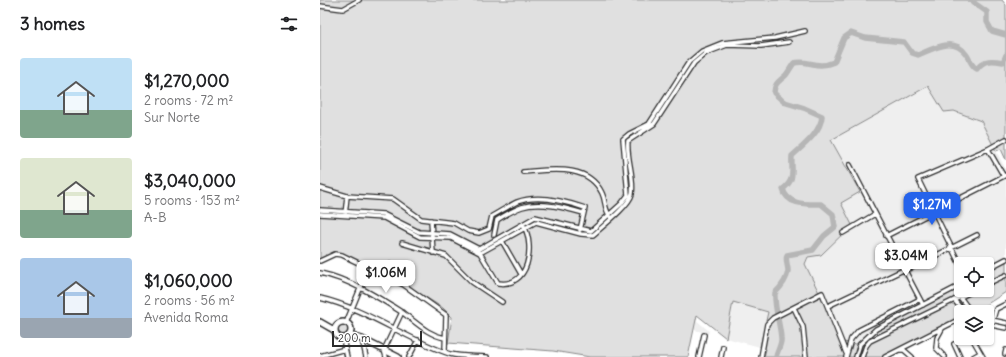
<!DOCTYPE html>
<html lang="en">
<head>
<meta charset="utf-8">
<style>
  :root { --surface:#fff; --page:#f2f2f2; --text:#202124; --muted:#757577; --accent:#2563eb }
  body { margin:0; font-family:Delius,sans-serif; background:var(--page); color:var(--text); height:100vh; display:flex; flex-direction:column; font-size:15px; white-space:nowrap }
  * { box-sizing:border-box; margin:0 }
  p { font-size:13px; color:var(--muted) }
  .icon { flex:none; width:22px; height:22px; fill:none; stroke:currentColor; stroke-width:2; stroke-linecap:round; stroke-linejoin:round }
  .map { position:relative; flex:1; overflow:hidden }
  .panel { display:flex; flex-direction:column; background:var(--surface); width:320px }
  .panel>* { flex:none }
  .buttons { position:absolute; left:634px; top:257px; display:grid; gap:8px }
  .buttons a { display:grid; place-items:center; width:40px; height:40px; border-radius:4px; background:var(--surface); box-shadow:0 1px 3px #0004; font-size:20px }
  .scale { position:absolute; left:12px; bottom:10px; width:90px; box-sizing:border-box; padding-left:4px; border:2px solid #2b2b2b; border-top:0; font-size:11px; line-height:14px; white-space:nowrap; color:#2b2b2b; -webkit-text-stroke:3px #fff; paint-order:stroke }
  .price { position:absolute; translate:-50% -34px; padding:0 9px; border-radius:8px; background:#fff; color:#222; font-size:13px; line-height:26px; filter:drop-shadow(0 1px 2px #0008) }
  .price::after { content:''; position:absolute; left:50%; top:24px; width:12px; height:9px; margin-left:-6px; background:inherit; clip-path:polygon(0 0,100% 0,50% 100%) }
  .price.on { background:var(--accent); color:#fff }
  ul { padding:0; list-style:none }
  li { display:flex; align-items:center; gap:12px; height:100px; padding:0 20px }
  li span { display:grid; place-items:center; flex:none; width:112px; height:80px; border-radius:4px; color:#555 }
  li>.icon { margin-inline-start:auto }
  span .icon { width:48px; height:48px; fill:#fffc; stroke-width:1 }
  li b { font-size:17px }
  h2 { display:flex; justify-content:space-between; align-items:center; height:48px; padding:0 20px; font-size:17px }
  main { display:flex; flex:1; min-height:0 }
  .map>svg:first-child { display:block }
</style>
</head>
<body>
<main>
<section class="panel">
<h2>3 homes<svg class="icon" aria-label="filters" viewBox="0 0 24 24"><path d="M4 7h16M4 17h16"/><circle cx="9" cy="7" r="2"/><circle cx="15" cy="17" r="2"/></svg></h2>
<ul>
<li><span style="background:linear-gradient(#bfe0f5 65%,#7fa58c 0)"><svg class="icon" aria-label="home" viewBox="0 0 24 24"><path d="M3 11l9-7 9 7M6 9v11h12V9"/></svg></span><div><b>$1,270,000</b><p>2 rooms · 72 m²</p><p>Sur Norte</p></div></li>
<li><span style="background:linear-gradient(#dfe7d0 65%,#7fa58c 0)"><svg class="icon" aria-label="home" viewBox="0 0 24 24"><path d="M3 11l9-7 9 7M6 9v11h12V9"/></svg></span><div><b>$3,040,000</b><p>5 rooms · 153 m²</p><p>A-B</p></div></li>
<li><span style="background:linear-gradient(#a9c7e8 75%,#9aa5b1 0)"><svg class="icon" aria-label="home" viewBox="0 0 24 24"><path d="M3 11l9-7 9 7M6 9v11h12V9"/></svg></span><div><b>$1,060,000</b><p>2 rooms · 56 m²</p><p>Avenida Roma</p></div></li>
</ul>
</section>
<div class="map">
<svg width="686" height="357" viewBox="0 0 686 357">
  <rect width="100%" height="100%" fill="#fff"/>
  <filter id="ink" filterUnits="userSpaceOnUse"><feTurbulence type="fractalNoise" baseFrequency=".025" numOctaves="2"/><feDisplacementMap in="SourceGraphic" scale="8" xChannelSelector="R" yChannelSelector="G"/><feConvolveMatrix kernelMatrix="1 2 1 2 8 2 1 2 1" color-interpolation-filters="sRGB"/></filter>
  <g filter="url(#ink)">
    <path fill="#efefef" d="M608 86 624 112 634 111 661 121 686 170V260L667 269V264H641V287L553 332 537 344 523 342 485 264 521 202 540 191 511 140Z
      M413 302 448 312 440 347 406 338Z
      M375 319 389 331 388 334 372 329Z"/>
    <path fill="#e0e0e0" stroke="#868686" d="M0 0H682L686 5V160L681 149 676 151 661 121 634 111 624 112 608 86 511 140 540 192 521 203 532 225 501 255 488 257 485 264 523 342 536 344 553 332 641 287V290H667V269L686 260V292L664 306 661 312H641V316L564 357H444L446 349 440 347 448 312 413 302 406 338 377 315 368 357H270L233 351 128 343 132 317 123 308 88 286 95 275 70 261 65 273 20 252 0 259Z
      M17 331a6 6 0 1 1 12 0a6 6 0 1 1-12 0Z"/>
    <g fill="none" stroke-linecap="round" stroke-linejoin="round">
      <path stroke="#b6b6b6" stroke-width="5.5" d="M650 0 667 12V22L672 31 686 35
        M456 357C457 351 462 344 461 338 460 323 454 308 455 293 461 287 467 280 468 271 468 265 465 261 467 255L493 250 504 236 515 227 513 214 501 204C488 204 467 206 463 189 476 179 471 171 472 156 484 145 501 132 502 116L484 108 464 102 454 93C454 83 460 81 466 75 469 71 471 67 474 63 489 59 496 70 514 62L524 38 531 33 545 38 584 42 592 53 598 55C613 49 633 36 646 54 650 59 651 66 657 69 664 59 672 60 683 62L686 55"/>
      <g stroke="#2b2b2b" stroke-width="6">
        <path id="street" d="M0 6 23 9 39 0
          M530 165 603 305
          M203 172C230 170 268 163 282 193 286 201 284 209 290 216
          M683 175 668 149 686 139
          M0 188 27 196 73 199 101 219 134 223 148 231 159 233 169 229 172 216C181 211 189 206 197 202 217 194 245 201 265 208L260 230
          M0 210 63 214 99 232 130 234 159 249 215 217 271 231 301 204 308 195 303 139 309 134 329 124 369 62 382 51 402 43 455 38 485 31
          M0 214 64 218 100 237 131 238 160 253 216 222 261 234 273 235C283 226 309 206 312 194 315 177 306 158 308 141L334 124 374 63 386 53 407 45 441 46 469 42
          M25 215 27 196
          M111 220 113 253
          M523 233 555 214
          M174 235 177 220C185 215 193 210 202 207 220 201 245 208 263 213
          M566 236 686 175
          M182 241 201 274
          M82 243 126 256 152 282 182 302
          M160 253 178 283C209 288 215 247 204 226
          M0 261 15 254 22 255 84 285 126 315 125 351
          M641 267 598 179 668 149
          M667 269 686 259
          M0 273C29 279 58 297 83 313 97 323 108 335 125 338
          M667 284 686 275
          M640 297 651 312
          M0 298C47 309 85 339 130 354 141 357 156 356 167 357
          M634 300 644 312
          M508 306 583 270 591 268 657 235
          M474 308 483 327 486 357
          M667 319 686 323
          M26 323 49 267
          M667 324 686 328
          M623 327 617 338 616 348 625 357
          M652 338 663 357
          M23 339 27 357
          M42 339 46 357
          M667 339 676 309 686 304
          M634 344 640 357
          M580 350H584L592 357
          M685 354 686 350
          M0 356 25 349
          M66 357 64 350 82 312
          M89 357 98 340
          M379 357 384 335
          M401 357 403 347
          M441 357 447 324 453 318 502 293 526 353
          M526 357 531 339 539 330 600 299
          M536 357 540 344 556 329 641 285
          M542 357 546 346 550 341 655 290
          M565 357 640 319
          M653 357 660 353"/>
      </g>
      <g stroke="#2b2b2b" stroke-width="8">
        <path id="secondary" d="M15 330a8 8 0 1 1 16 0a8 8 0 1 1-16 0Z
          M0 322 14 330
          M29 335 42 339 78 357"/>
      </g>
      <use href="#street" stroke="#fff" stroke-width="3.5"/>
      <use href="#secondary" stroke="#fff" stroke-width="5"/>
    </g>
  </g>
</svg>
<div class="buttons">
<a><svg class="icon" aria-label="locate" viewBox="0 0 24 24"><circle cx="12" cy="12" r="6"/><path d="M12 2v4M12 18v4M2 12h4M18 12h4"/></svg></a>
<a><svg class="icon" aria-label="layers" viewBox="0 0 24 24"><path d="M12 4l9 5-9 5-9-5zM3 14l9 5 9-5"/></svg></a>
</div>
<div class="scale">200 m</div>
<b class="price on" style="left:612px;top:226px">$1.27M</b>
<b class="price" style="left:586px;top:277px">$3.04M</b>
<b class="price" style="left:66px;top:294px">$1.06M</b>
</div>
</main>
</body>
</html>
